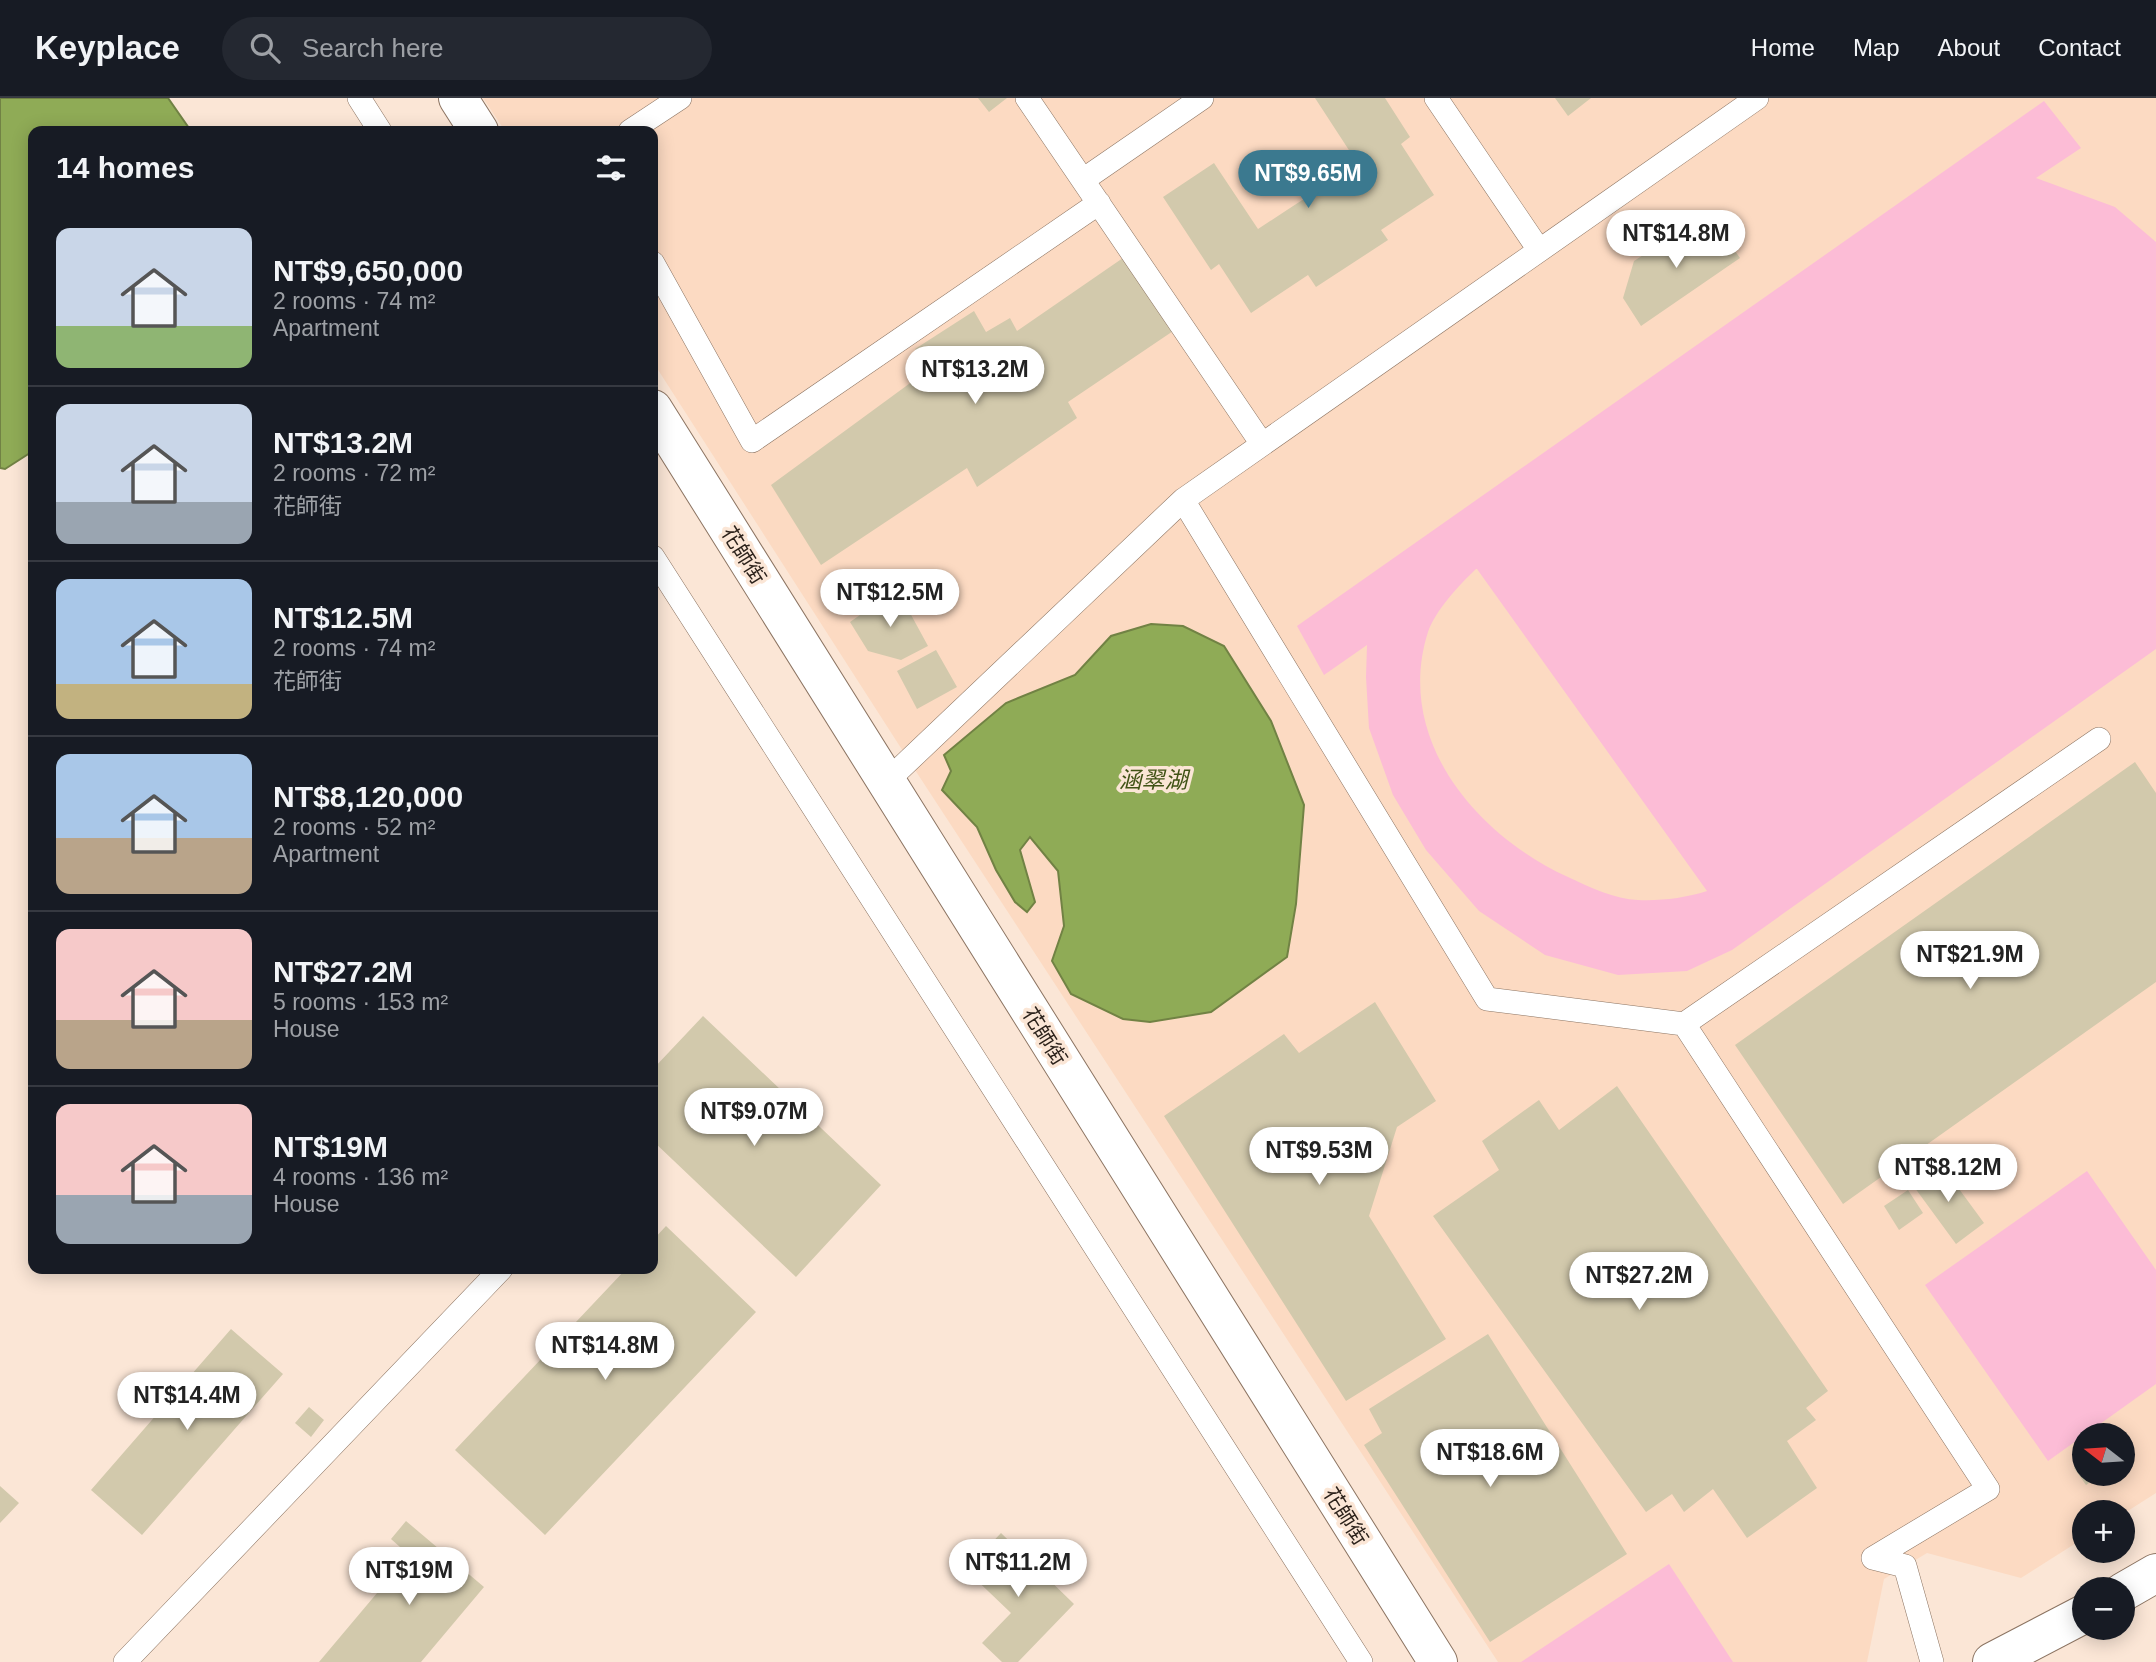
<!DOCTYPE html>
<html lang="en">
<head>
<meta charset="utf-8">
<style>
  :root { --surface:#171b24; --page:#242831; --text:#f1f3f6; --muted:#9ea1a6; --line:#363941; --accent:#3b798f }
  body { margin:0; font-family:Arial,"Noto Sans TC",sans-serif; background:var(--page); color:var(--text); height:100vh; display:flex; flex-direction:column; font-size:26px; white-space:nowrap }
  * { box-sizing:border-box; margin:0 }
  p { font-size:23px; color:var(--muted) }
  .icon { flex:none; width:38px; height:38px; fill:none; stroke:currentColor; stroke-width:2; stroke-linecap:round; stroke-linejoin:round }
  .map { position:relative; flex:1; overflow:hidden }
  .side { position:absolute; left:28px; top:28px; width:630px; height:1148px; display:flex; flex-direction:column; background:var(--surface); border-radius:14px; box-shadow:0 4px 18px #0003 }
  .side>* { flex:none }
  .needle { width:46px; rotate:287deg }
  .tools { position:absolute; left:2072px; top:1325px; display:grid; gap:14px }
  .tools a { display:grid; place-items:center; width:63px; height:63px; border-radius:50%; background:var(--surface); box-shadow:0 4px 18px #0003; font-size:35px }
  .price { position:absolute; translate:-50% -60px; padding:0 16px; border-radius:24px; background:#fff; color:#222; font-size:23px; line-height:46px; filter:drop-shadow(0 2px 4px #0008) }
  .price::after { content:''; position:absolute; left:50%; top:42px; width:21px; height:16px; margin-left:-10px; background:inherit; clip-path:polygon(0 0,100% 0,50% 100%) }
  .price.active { background:var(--accent); color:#fff }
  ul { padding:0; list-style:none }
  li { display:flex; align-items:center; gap:21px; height:175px; padding:0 28px }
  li+li { border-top:2px solid var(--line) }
  li span { display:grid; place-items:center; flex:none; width:196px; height:140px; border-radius:14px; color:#555 }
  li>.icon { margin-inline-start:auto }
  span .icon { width:84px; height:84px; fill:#fffc; stroke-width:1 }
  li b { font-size:30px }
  h2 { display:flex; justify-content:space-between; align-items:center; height:84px; padding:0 28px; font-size:30px }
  header { display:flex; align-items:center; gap:42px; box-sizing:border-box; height:98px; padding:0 35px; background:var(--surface); border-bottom:2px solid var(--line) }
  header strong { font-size:33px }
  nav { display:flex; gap:38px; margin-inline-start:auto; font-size:24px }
  .search { width:490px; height:63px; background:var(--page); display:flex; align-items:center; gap:18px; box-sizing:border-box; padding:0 24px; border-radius:38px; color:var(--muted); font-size:26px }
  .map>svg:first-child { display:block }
</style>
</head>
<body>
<header>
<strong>Keyplace</strong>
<div class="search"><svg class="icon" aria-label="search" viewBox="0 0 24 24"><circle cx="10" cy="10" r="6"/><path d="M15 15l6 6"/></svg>Search here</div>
<nav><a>Home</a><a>Map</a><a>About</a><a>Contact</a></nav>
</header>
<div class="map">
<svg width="2156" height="1564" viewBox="0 0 2156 1564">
  <rect width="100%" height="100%" fill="#fbe6d6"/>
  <path fill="#fcdac2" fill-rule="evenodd" d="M483 0H2156V1395L2123 1416 2084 1414V1440L2021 1480 1927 1455 1884 1481 1867 1564H1498L917 675 653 264V33H505ZM2084 1337H2123V1376H2084Z"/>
  <path fill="#fcbcd6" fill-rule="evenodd" d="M2044 3 2081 50 2036 80 2115 109 2156 144V551L1732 852 1687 873 1618 877 1545 857 1479 813 1426 752 1393 697 1369 630 1366 579 1367 547 1324 577 1297 528ZM1476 471H1477L1707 793C1685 800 1661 803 1638 802 1615 801 1589 789 1568 779 1476 737 1394 641 1428 534 1435 513 1460 486 1476 471Z
    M2087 1073 2156 1172V1286L2048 1363 1925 1187Z
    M1669 1466 1733 1564H1521Z"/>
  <path fill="#8fab56" stroke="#718244" stroke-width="2" d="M0 0H168L191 33H33V353L5 371 0 370Z
    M1151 526 1183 528 1224 548 1271 623 1304 707 1296 806 1287 859 1211 914 1150 924 1123 921 1071 896 1052 863 1064 828 1058 773 1030 739 1020 752 1035 804 1027 814 1015 804 996 772 977 729 942 692 951 673 944 657 1006 605 1075 577 1111 538Z"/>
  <path fill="#d2c9ac" d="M978 0H1007L989 14Z
    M1315 0H1385L1410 39 1401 46 1434 97 1381 132 1388 142 1316 189 1308 177 1251 215 1219 166 1211 172 1163 99 1214 65 1258 131 1290 110 1358 66Z
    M1555 0H1591L1568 18Z
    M1685 130 1720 132 1740 160 1641 228 1623 200 1634 163Z
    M1136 151 1185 225 1068 304 1077 320 977 389 967 370 821 467 771 387 928 272 915 251 974 213 986 234 1010 220 1017 233Z
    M897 491 928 548 901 562 868 553 850 524Z
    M936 552 957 589 917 611 897 573Z
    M2135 664 2156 695V884L1843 1106 1735 947Z
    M1375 904 1436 1003 1397 1029 1369 1118 1446 1241 1346 1303 1164 1018 1284 936 1299 955Z
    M703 918 881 1087 796 1179 653 1043V971Z
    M1617 988 1828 1293 1806 1310 1816 1322 1787 1343 1817 1390 1747 1440 1713 1391 1684 1414 1672 1396 1646 1414 1433 1118 1499 1072 1482 1043 1539 1002 1559 1032Z
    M1940 1065 1984 1125 1956 1146 1912 1086Z
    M1908 1092 1923 1115 1899 1132 1884 1108Z
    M666 1128 756 1214 545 1437 455 1352 626 1171H653V1142Z
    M231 1231 283 1276 142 1437 91 1392Z
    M1488 1236 1627 1456 1490 1544 1364 1347 1382 1335 1369 1311Z
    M309 1309 324 1322 311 1339 295 1325Z
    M2123 1348 2134 1366 2123 1374Z
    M2084 1363V1376H2098L2099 1378 2086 1387 2074 1370Z
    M0 1388 19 1405 0 1425Z
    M406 1423 484 1489 421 1564H319L409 1457 391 1441Z
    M1001 1435 1074 1506 1018 1564H1002L982 1545 1011 1515 966 1472Z"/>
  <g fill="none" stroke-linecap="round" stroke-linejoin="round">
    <g stroke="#8c7462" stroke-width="24">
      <path id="service" d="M359 0 380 33
        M1027 0 1262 346
        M1436 0 1539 152
        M630 33 680 0
        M1083 82 1202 0
        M653 165 752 343 1099 105
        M653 459 1361 1564
        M886 684 1183 402
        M1684 926 1487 901 1183 402 1757 0
        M125 1564 501 1171
        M1932 1564 1905 1468 1873 1460 1988 1391 1684 926 2099 641"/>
    </g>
    <g stroke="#8c7462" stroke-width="40">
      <path id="minor" d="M2123 1494 2156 1475
        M1992 1564 2084 1516"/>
    </g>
    <g stroke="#8c7462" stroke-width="40">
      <path id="tertiary" d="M458 0 479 33
        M653 311 1438 1564"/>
    </g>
    <use href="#service" stroke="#fff" stroke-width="23"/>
    <use href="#minor" stroke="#fff" stroke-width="38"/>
    <use href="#tertiary" stroke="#fff" stroke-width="38"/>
  </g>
  <g text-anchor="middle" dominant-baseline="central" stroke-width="7" stroke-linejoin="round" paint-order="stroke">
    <g font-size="21" fill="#2c221b" stroke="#fbe6d6">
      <text transform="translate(744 457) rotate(58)">花師街</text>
      <text transform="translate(1045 938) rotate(58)">花師街</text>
      <text transform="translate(1346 1418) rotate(58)">花師街</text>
    </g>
    <g font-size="23" font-style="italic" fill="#405215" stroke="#fbe6d6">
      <text x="1153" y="682">涵翠湖</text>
    </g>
  </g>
</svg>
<div class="tools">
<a><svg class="needle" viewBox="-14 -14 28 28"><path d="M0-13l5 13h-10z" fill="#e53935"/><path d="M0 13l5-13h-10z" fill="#9ea1a6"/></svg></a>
<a>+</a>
<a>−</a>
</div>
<b class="price active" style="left:1308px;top:112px">NT$9.65M</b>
<b class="price" style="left:1676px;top:172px">NT$14.8M</b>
<b class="price" style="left:975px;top:308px">NT$13.2M</b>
<b class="price" style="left:890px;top:531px">NT$12.5M</b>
<b class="price" style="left:1970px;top:893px">NT$21.9M</b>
<b class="price" style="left:754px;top:1050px">NT$9.07M</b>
<b class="price" style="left:1319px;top:1089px">NT$9.53M</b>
<b class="price" style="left:1948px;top:1106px">NT$8.12M</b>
<b class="price" style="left:1639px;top:1214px">NT$27.2M</b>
<b class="price" style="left:605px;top:1284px">NT$14.8M</b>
<b class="price" style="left:187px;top:1334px">NT$14.4M</b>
<b class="price" style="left:1490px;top:1391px">NT$18.6M</b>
<b class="price" style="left:1018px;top:1501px">NT$11.2M</b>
<b class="price" style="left:409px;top:1509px">NT$19M</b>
<section class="side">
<h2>14 homes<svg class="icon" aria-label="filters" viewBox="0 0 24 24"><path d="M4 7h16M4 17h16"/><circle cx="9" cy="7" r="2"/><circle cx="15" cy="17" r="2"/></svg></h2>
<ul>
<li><span style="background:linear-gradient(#c9d6e8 70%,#8fb573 0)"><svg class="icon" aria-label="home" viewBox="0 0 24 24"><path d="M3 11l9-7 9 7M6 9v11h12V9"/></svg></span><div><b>NT$9,650,000</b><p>2 rooms · 74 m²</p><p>Apartment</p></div></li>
<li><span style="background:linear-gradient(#c9d6e8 70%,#9aa5b1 0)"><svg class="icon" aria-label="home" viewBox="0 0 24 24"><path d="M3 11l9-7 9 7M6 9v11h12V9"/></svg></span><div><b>NT$13.2M</b><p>2 rooms · 72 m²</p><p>花師街</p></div></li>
<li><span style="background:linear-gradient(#a9c7e8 75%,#c2b280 0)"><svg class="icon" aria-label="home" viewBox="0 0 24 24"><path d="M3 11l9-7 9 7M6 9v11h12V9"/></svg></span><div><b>NT$12.5M</b><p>2 rooms · 74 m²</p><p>花師街</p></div></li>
<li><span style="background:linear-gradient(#a9c7e8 60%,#b9a48a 0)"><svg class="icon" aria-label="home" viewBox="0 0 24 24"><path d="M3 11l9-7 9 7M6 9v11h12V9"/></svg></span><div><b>NT$8,120,000</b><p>2 rooms · 52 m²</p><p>Apartment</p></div></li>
<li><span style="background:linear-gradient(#f6c9c9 65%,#b9a48a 0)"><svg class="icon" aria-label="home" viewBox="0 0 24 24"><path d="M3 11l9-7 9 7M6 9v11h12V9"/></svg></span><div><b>NT$27.2M</b><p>5 rooms · 153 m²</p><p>House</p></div></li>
<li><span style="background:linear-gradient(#f6c9c9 65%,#9aa5b1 0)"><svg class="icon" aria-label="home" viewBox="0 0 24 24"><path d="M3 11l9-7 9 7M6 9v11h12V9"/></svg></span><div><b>NT$19M</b><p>4 rooms · 136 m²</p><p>House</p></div></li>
</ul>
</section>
</div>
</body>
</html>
